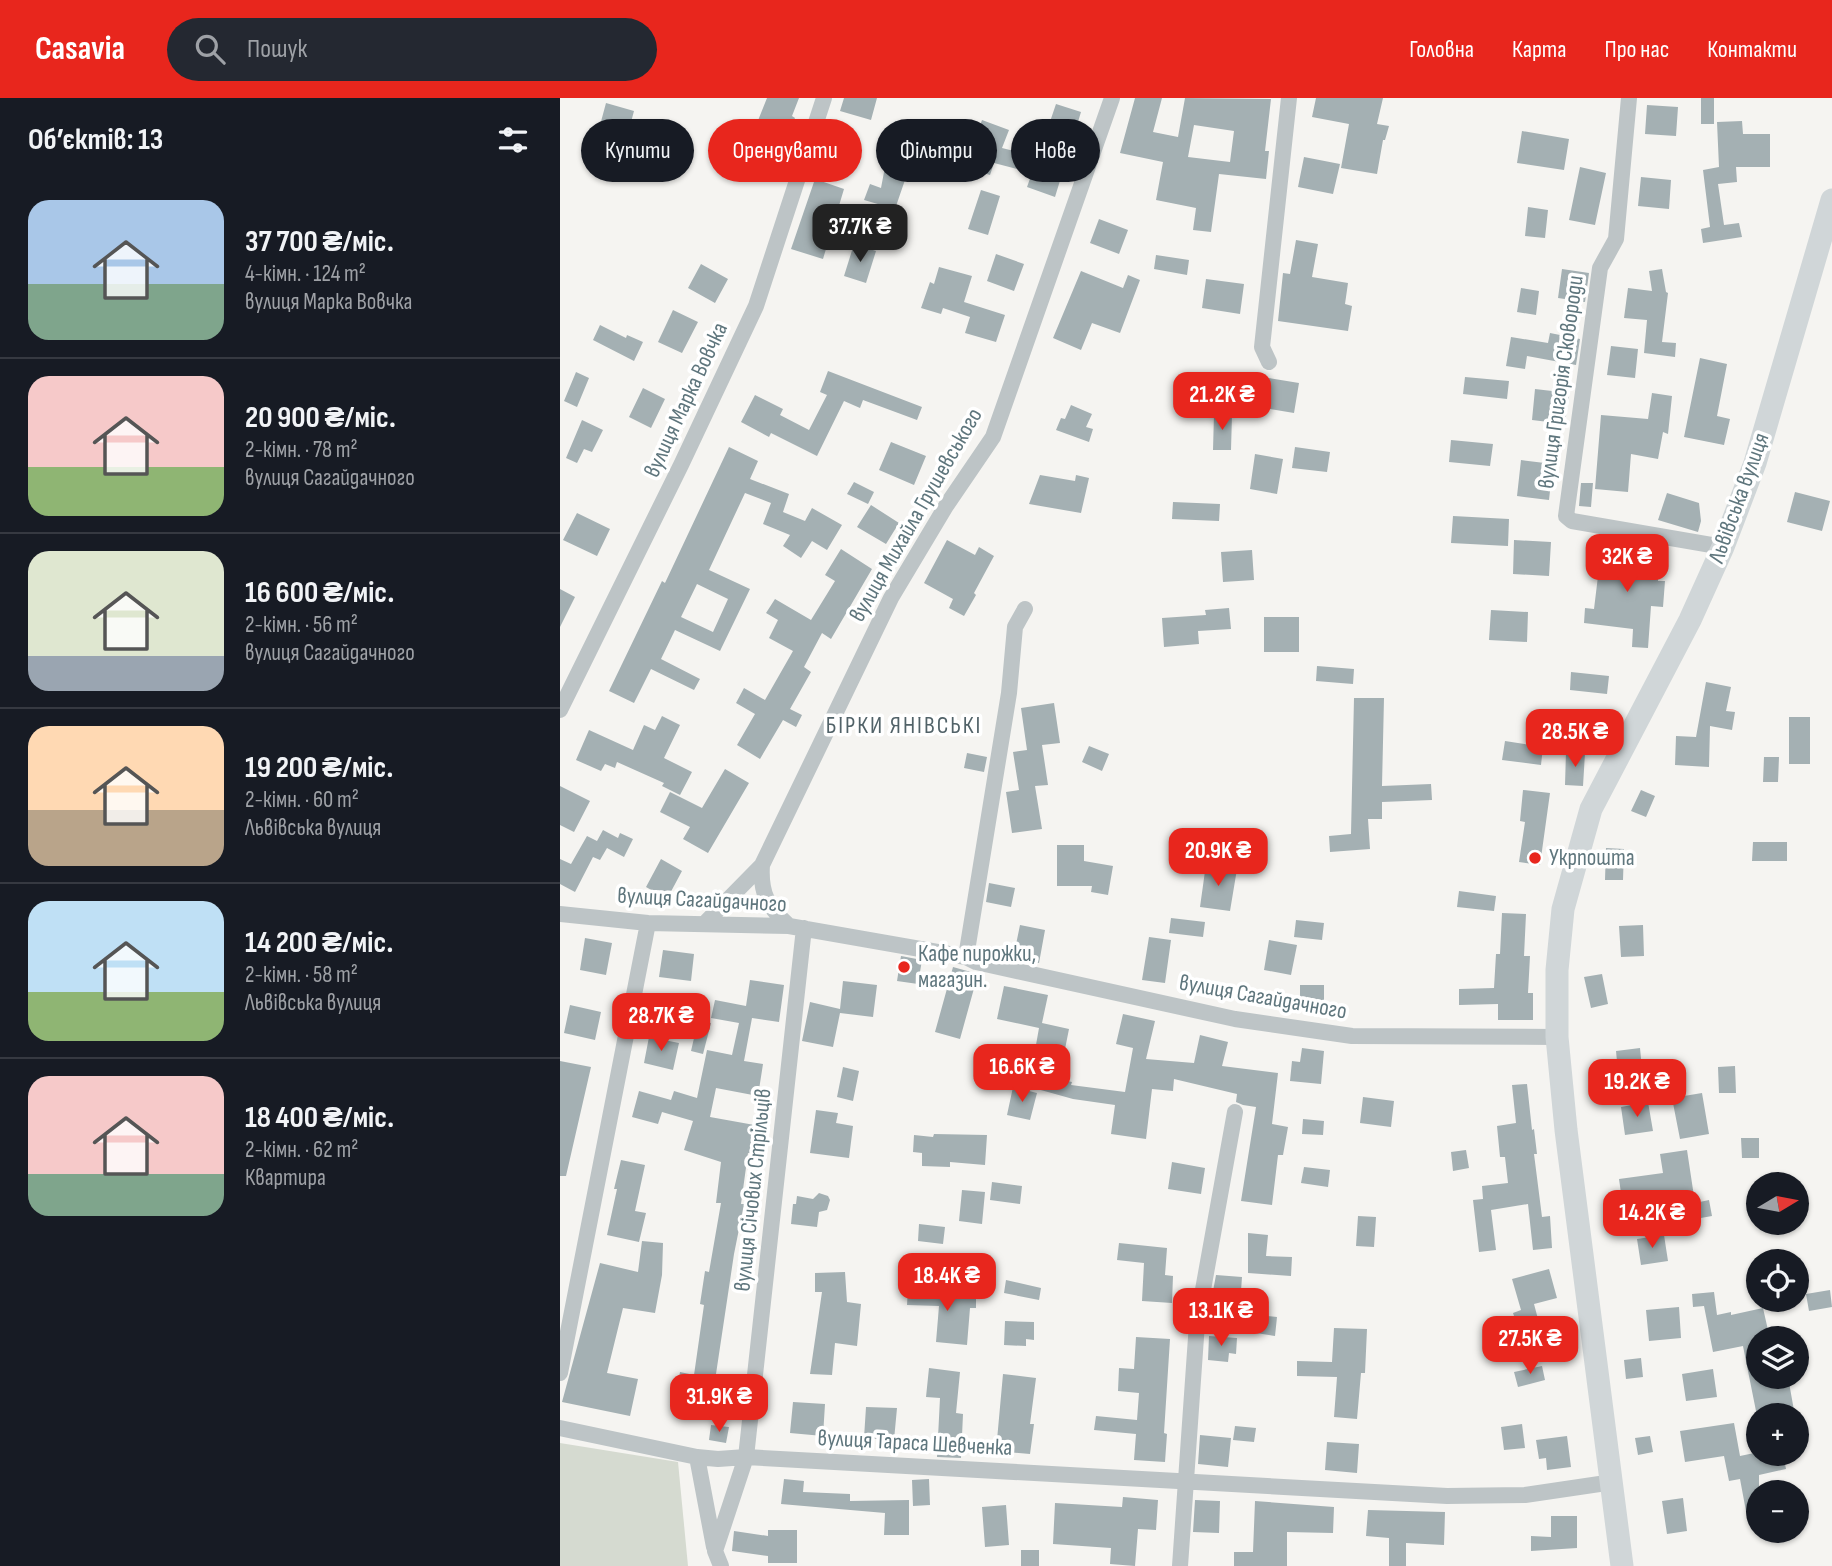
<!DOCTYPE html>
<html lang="uk">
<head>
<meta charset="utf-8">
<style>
  :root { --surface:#171b24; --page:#242831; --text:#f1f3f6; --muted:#9ea1a6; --line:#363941; --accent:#e8261d }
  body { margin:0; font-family:"Sofia Sans Condensed",sans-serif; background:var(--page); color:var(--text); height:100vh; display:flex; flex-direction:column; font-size:26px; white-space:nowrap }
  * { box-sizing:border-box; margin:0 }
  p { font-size:23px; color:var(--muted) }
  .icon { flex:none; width:38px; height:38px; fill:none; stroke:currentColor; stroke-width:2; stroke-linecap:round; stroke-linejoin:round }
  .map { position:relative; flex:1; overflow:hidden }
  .drawer { display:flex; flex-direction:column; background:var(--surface); width:560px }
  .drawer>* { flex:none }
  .banner { position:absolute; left:21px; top:21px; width:665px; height:63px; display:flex; gap:14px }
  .needle { width:46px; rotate:80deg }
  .tools { position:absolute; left:1186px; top:1074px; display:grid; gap:14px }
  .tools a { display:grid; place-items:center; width:63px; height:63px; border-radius:50%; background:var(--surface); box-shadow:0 2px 5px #0004; font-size:35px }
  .price { position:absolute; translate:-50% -60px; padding:0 16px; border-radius:14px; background:var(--accent); color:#fff; font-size:23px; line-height:46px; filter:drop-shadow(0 2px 4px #0008) }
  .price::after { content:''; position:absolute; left:50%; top:42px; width:21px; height:16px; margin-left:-10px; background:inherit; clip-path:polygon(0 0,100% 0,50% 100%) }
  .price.selected { background:#222; color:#fff }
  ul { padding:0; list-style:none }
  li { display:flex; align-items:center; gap:21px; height:175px; padding:0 28px }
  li+li { border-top:2px solid var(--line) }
  li span { display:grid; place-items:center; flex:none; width:196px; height:140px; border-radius:21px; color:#555 }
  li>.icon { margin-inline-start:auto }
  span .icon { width:84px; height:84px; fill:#fffc; stroke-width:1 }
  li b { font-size:30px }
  h2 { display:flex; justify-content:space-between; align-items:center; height:84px; padding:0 28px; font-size:30px }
  .chip { padding:0 24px; border-radius:32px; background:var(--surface); box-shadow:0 2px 5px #0004; font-size:24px; line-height:63px }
  .chip.selected { background:var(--accent); color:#fff }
  header { display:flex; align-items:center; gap:42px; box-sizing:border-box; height:98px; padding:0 35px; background:var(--accent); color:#fff }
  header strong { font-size:33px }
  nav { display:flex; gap:38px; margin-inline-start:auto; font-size:24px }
  .search { width:490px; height:63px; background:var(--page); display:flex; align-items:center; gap:18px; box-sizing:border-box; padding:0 24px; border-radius:38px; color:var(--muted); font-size:26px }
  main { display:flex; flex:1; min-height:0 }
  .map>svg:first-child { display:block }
</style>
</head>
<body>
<header>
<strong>Casavia</strong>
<div class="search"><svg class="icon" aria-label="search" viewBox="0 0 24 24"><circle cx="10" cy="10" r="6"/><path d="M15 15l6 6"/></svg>Пошук</div>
<nav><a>Головна</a><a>Карта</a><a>Про нас</a><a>Контакти</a></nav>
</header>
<main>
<section class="drawer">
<h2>Об’єктів: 13<svg class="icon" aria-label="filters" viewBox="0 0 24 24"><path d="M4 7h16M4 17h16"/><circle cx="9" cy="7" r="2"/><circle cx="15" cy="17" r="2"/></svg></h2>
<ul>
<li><span style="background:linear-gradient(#a9c7e8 60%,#7fa58c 0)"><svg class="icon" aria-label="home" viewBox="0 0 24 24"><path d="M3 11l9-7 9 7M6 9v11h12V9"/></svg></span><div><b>37 700 ₴/міс.</b><p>4-кімн. · 124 m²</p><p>вулиця Марка Вовчка</p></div></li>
<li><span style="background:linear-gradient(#f6c9c9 65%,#8fb573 0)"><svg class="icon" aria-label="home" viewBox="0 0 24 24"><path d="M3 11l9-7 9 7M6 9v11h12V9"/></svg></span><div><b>20 900 ₴/міс.</b><p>2-кімн. · 78 m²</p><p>вулиця Сагайдачного</p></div></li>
<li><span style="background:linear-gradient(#dfe7d0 75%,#9aa5b1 0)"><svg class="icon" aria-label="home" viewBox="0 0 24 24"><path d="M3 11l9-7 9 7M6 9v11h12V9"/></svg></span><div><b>16 600 ₴/міс.</b><p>2-кімн. · 56 m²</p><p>вулиця Сагайдачного</p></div></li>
<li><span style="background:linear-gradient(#ffd9b3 60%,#b9a48a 0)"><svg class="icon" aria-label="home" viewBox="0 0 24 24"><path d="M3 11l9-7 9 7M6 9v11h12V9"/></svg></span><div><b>19 200 ₴/міс.</b><p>2-кімн. · 60 m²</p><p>Львівська вулиця</p></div></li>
<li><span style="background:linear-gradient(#bfe0f5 65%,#8fb573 0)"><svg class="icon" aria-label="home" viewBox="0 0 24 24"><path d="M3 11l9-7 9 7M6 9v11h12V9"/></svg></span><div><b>14 200 ₴/міс.</b><p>2-кімн. · 58 m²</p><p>Львівська вулиця</p></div></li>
<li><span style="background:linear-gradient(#f6c9c9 70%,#7fa58c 0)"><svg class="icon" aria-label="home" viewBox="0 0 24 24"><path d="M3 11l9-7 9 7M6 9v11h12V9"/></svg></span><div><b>18 400 ₴/міс.</b><p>2-кімн. · 62 m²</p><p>Квартира</p></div></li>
</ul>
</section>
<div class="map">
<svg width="1272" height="1468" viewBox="0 0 1272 1468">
  <rect width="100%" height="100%" fill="#f5f4f1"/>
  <path fill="#d5dad0" d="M0 1345 118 1364 128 1468H0Z"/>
  <path fill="#a4b0b3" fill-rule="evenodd" d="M207 0H239L232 18 235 20 219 58 189 45Z
    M284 0H317L311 22 280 13Z
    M575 0H602L593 34 618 39 625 0 711 1 705 53H709L706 81 659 76 651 134 633 132 636 110 596 102 603 64 560 55ZM634 27 674 33 670 64 628 59Z
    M756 0H823L817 26 829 28 825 42H823L817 76 781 70 789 26 752 19Z
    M1141 0H1154V26H1141Z
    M46 5 74 13 67 39 39 31Z
    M496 6 521 14 495 99 467 89 472 75 434 65 430 77 413 72 423 38 417 36 422 22 449 32 442 50 478 59Z
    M1087 7 1118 9 1116 38 1085 36Z
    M335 23 347 27 337 53 325 50Z
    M1182 23 1183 36H1210V69H1176L1177 84 1158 86 1164 127 1179 125 1182 139 1143 145 1141 131 1150 129 1143 72 1159 69 1157 24Z
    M962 33 1009 41 1004 72 957 65Z
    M328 53 349 56 345 82 335 111 304 102 310 86 321 90Z
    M390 57 403 61 395 82 382 77Z
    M744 59 780 66 773 96 738 89Z
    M1020 69 1046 75 1035 127 1009 122Z
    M1081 79 1111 82 1109 111 1078 108Z
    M255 81 284 91 263 161 231 151Z
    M421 92 440 98 428 137 408 131Z
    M968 109 988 112 985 140 965 138Z
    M539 121 568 132 559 156 530 145Z
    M736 142 758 146 752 179 788 185 785 206 792 208 788 233 718 223 723 175 730 176Z
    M294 146 316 153 306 185 284 178Z
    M436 156 464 166 454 193 427 183Z
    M596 157 629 162 627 177 594 171Z
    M141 166 168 181 155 205 128 190Z
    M379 169 412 178 404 204 445 217 436 244 405 235 410 219 383 210 381 216 361 210 370 184 374 186Z
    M1002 171 1029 175 1025 204 998 200Z
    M1102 171 1106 194 1108 195 1102 244 1116 245 1115 259 1084 255 1087 222 1064 220 1068 190 1092 193 1089 173Z
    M521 173 563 190 568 177 580 182 560 235 532 225 521 252 493 240Z
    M646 181 684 186 680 216 642 210Z
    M961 190 979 193 976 217 957 214Z
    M113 212 138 224 122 255 98 244Z
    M40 227 66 240 67 237 83 244 74 263 33 242Z
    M990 235 1020 241 1016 267 967 258 965 271 946 268 951 239 988 245Z
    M1051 248 1078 251 1075 280 1047 277Z
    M1140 260 1167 266 1157 318 1170 321 1164 347 1124 339Z
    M268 273 362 309 357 322 303 302 300 310 284 303 257 358 211 335 209 339 181 324 195 297 223 311 220 317 249 332 267 297 260 294Z
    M16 274 29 280 17 309 4 303Z
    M905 279 949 283 947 301 903 296Z
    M709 280 739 285 734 315 704 310Z
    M83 290 105 301 91 330 69 319Z
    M975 291 1009 295 1005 326 972 322Z
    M1092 295 1112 298 1108 336 1103 334 1098 361 1071 356 1068 394 1035 391 1041 317 1088 321Z
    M511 307 532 316 526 329 533 331 529 344 496 332 501 320 505 321Z
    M654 316 672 317 671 352H653Z
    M22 322 43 332 32 354 24 351 17 365 6 360Z
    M891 342 933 346 930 368 889 364Z
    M331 344 366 358 354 387 319 372Z
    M169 349 198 363 190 381 229 396 223 414 245 423 252 410 282 427 267 452 252 443 241 460 223 448 230 437 203 426 211 405 185 395 149 472 190 491 160 553 115 532 101 561 140 581 134 592 91 571 74 605 49 593 102 483 105 485ZM137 486 168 501 153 534 121 519Z
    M735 349 770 354 767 374 732 370Z
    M695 356 723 361 717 396 690 391Z
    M961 362 993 366 989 402 957 398Z
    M480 377 515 383 516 377 529 380 521 415 469 406Z
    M294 384 314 394 308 406 287 396Z
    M1021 385H1033L1031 409 1019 408Z
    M1235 394 1270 403 1262 433 1227 424Z
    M1107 395 1139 405 1141 423 1138 434 1098 422Z
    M613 404 660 406 659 423 612 421Z
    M311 407 339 425 326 446 297 429Z
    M17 415 50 431 37 458 3 442Z
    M893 418 949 421 948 448 891 445Z
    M1055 441 1084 446 1079 471 1098 472V483H1105L1103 509 1091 508 1088 550 1072 549 1073 531 1024 525 1025 510 1034 511 1039 470 1050 471Z
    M387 442 415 457 419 449 434 458 414 495 416 497 404 518 389 510 393 501 364 485Z
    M954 442 991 444 989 478 953 476Z
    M281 451 312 471 271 541 262 535 244 569 251 574 230 611 242 617 236 629 223 622 200 661 177 647 195 616 176 605 184 590 205 602 233 553 209 540 218 522 206 515 215 501 251 522 275 483 265 477Z
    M692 452 694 482 663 484 661 454Z
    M0 491 15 499 0 529Z
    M669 510 671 531 638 533 639 546 604 549 602 520 646 517 645 512Z
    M931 512 968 514 967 544 929 542Z
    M704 519H739V554H704Z
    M757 568 794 571 793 586 756 583Z
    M1011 574 1049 578 1047 596 1010 592Z
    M1146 584 1171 589 1166 613 1175 614 1172 632 1150 628 1149 669 1115 667 1116 638 1136 639Z
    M794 600H824L822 688 871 686 872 702 822 704V721H808L810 751 770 754 769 738 791 736Z
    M494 605 500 645 482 647 488 687 475 688 482 731 452 735 446 694 459 692 453 654 467 652 461 610Z
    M102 618 120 627 104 660 132 674 120 697 102 688 104 685 57 664 55 670 45 666 41 673 16 662 29 632 73 652 84 627 95 632Z
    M1229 619H1250V666H1229Z
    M945 643 983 649 981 667 942 662Z
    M529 648 549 656 542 673 522 664Z
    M1006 654 1025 655 1023 688 1005 687Z
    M407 655 427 659 424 674 404 670Z
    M1204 659H1219L1218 684H1203Z
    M165 671 189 685 148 755 123 741 130 729 100 714 110 694 142 710Z
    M0 688 30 703 14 734 0 727Z
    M963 692 990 695 980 767 959 764 965 724 960 723Z
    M1081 692 1095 698 1086 719 1071 713Z
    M43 732 58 740 60 735 73 741 64 759 47 750 40 762 33 759 15 794 0 786V761L11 766 27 738 37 743Z
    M1193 744H1227V763H1192Z
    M497 747H524V763L553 768 548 797 531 794 532 788H497Z
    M1046 750 1064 751 1063 782H1045Z
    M101 761 122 773 107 801 86 789Z
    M646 766 677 771 670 813 640 809Z
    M429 785 455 790 451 809 426 804Z
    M899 793 936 798 934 813 897 809Z
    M942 815 966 816 964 858H970L968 895H973V922H938V906L899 907V891L934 890 936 856H940Z
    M611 820 645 824 643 839 609 835Z
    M736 822 764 825 762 842 734 839Z
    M460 827 485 832 479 865 453 861Z
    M1083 827 1084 858 1061 859 1059 828Z
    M589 839 611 842 605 885 582 882Z
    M25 840 52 845 46 877 20 872Z
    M709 842 737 847 731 877 704 872Z
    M103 852 134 856 131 883 99 879Z
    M341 858 362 862 358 886 337 883Z
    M393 869 418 876 400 941 375 934Z
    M1042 876 1048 906 1031 910 1024 879Z
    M190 882 224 887 219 924 192 920 184 963 203 966 198 998 156 990 150 1019 200 1028 195 1056 188 1055 181 1106H184L174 1156 150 1316 114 1310 120 1274 134 1277 144 1207 140 1206 145 1173 149 1174 161 1105H156L161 1064 124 1052 133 1023 102 1014 98 1026 72 1019 79 993 111 1002 114 993 137 1000 147 952 172 957 179 925 151 920 155 902 186 908Z
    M283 883 317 887 313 919 280 915 273 949 242 943 250 904 280 911Z
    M740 887H764V911H740Z
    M444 888 488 897 482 925 509 931 499 981 512 984 511 987 565 994 573 950 556 946 563 916 595 923 586 961 634 965 640 937 668 944 662 968 718 975 712 1026 728 1029 723 1057H718L712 1107 681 1103 696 1009 683 1007 676 1004 677 996 614 981 613 993 592 991 586 1041 551 1036 555 1007 513 1001 470 989 478 958H474L479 930 437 921Z
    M10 907 41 914 35 942 4 935Z
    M138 923 151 925 143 956 131 953Z
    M89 939 119 945 113 972 84 965Z
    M742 950 764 953 761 986 730 983 732 963 740 964Z
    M1080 950 1083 982 1059 984 1056 953Z
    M0 963 31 969 6 1078H0Z
    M1175 968 1176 995H1159L1158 969Z
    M283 969 299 973 293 1003 277 999Z
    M967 986 972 1032 974 1031 977 1056H974L982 1119 990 1118 992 1150 973 1152 968 1106 931 1112 936 1152 919 1154 913 1102 923 1101 922 1088 948 1085 945 1059H940L937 1028 956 1025 952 987Z
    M453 989 477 995 470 1022 447 1017Z
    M1142 995 1149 1036 1120 1041 1112 1000Z
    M803 999 834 1003 831 1029 800 1025Z
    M1088 1004 1093 1033 1065 1037 1061 1009Z
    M256 1012 278 1015 276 1025 293 1028 289 1060 250 1055Z
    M743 1021 764 1023 763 1037 742 1036Z
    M374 1036 427 1037 425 1067 390 1064V1069L362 1068V1055L353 1054 354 1037 373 1039Z
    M1181 1040H1199V1060H1182Z
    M906 1052 909 1070 893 1073 891 1054Z
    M1127 1052 1135 1105 1149 1102 1152 1118 1113 1125 1110 1109 1064 1116 1059 1081 1103 1075 1100 1056Z
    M61 1062 85 1067 75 1113 86 1115 79 1144 47 1137 57 1091H54Z
    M612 1064 645 1070 641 1096 608 1091Z
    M744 1069 770 1072 768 1089 741 1085Z
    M432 1084 462 1088 460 1106 430 1102Z
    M402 1092 425 1094 422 1126 399 1123Z
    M259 1095 268 1098 270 1102 267 1112 259 1114 257 1129 231 1126 233 1106H236L237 1098 253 1101Z
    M798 1118 816 1119 814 1149 796 1148Z
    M359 1126 385 1129 383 1146 358 1143Z
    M688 1135 708 1137 706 1158 732 1159 731 1178 688 1175Z
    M1104 1137 1108 1163 1081 1167 1077 1141Z
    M82 1143 103 1145 102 1177 95 1215 63 1210 47 1275 78 1281 70 1318 2 1304 40 1165 78 1174Z
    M559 1145 607 1150 605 1177 613 1178 612 1205 582 1203 584 1165 557 1162Z
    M989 1171 997 1200 974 1206 978 1221 957 1227 953 1215 961 1212 952 1181Z
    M285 1174 287 1204 301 1206 297 1248 275 1245 272 1277 250 1276 262 1194H255V1175Z
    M656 1177 682 1179 680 1207 651 1204Z
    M446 1182 481 1190 479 1202 444 1195Z
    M348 1191 416 1197V1210H410L407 1247 376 1244 379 1208 347 1207Z
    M1270 1192 1272 1209 1249 1213 1246 1196Z
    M1154 1194 1157 1217 1171 1214V1217L1203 1210 1210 1241H1199V1279H1228L1235 1318H1197L1183 1248 1153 1254 1144 1208 1133 1209 1132 1196Z
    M1119 1209 1121 1240 1089 1243 1086 1212Z
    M698 1217 717 1219 715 1238 696 1235Z
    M445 1223 474 1224V1242L466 1241V1248L444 1247Z
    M1004 1225 1009 1255 992 1258 987 1228Z
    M774 1230 807 1231 805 1275H801L797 1321 774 1319 777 1279 737 1278V1263L772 1264Z
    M649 1238 677 1240 676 1256 669 1255 668 1264 648 1262Z
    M576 1239 610 1241 604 1335 607 1336 605 1364 574 1362 576 1336 534 1332 536 1318 577 1322 579 1295 558 1293 559 1270 574 1271Z
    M1081 1260 1083 1279 1066 1281 1064 1262Z
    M982 1268 985 1282 958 1289 954 1274Z
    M369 1270 400 1274 396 1315 403 1316 401 1360 377 1359 380 1300 366 1299Z
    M1153 1271 1157 1299 1126 1303 1122 1276Z
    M443 1276 476 1280 470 1326H474L470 1356 436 1353Z
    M233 1304 265 1306 263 1338 230 1335Z
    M306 1309 337 1310 334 1342 304 1340Z
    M1174 1325 1180 1358 1199 1354V1356H1223L1226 1371 1199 1377V1422L1188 1424 1180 1381 1169 1383 1164 1358 1125 1364 1120 1333Z
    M962 1326 965 1350 944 1352 941 1329Z
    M151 1327 169 1329 166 1345 149 1342Z
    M675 1328 696 1330 694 1344 673 1342Z
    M640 1337 671 1340 668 1369 638 1366Z
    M1007 1338 1011 1369 987 1372 986 1360 979 1361 976 1342Z
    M1090 1338 1093 1354 1078 1357 1075 1340Z
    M767 1344 799 1346 797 1375 765 1372Z
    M224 1381 244 1383 243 1394 290 1396V1403L349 1402V1437H324L325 1415 221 1406Z
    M369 1381 370 1407 353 1408 352 1382Z
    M563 1399 598 1402 596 1432 578 1431 575 1468 550 1466 551 1450 493 1446 495 1405 562 1409Z
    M1123 1400 1127 1433 1107 1436 1102 1403Z
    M635 1402 660 1403 659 1435 633 1434Z
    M695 1403 774 1409 773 1435 727 1434V1468H674V1454H693Z
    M446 1407 449 1447 425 1449 422 1409Z
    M808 1412 885 1414 884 1447 846 1445V1468H829V1440L806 1438Z
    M991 1418H1017V1450L971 1453V1438L991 1439Z
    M208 1432H237V1465H208V1458L172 1453 174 1433 208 1438Z
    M461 1452H479V1468H461Z"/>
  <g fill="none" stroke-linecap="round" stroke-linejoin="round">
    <path stroke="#bdc4c6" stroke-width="16" d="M1069 0 1056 141 1040 170 1006 418 1012 423 1163 449
      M709 264 702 249 729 0
      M0 612 121 367 196 208 264 0
      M202 767C200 796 208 809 229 828
      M0 816 88 825 229 828 406 859 416 864 675 921 792 938 997 939
      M145 825 202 767 331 500 386 408 433 339 552 0
      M406 859 449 595 455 529 465 511
      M0 1275 88 825
      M0 1330 137 1359 158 1361 186 1359 887 1398 965 1397 1053 1384
      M137 1359 154 1449
      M161 1468 155 1453 186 1359 244 830
      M620 1468 637 1225 675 1014"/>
    <path stroke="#d0d6d8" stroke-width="23" d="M1062 1468 1006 1032 997 939V872L1003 811 1031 711 1130 522 1163 449 1195 365 1272 102"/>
  </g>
  <g fill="#e8261d" stroke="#fff" stroke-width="2.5">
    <circle cx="975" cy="760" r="7"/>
    <circle cx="344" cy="869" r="7"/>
  </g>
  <g text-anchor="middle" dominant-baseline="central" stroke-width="7" stroke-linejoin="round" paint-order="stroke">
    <g font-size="23" fill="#5f767d" stroke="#fff">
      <text transform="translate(1001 284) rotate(-82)">вулиця Григорія Сковороди</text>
      <text transform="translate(126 302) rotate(-65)">вулиця Марка Вовчка</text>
      <text transform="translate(1179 400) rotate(-70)">Львівська вулиця</text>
      <text transform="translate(356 417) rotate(-60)">вулиця Михайла Грушевського</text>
      <text transform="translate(142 802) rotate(3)">вулиця Сагайдачного</text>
      <text transform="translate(703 899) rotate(10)">вулиця Сагайдачного</text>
      <text transform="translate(193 1092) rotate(-84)">вулиця Січових Стрільців</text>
      <text transform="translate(355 1345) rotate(3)">вулиця Тараса Шевченка</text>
    </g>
    <g font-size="23" fill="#5f767d" stroke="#fff" text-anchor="start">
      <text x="989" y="760">Укрпошта</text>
      <text x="358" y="856">Кафе пирожки,<tspan x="358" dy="26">магазин.</tspan></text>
    </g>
    <g font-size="24" letter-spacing="2" fill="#516268" stroke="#fff">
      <text x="344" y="627">БІРКИ ЯНІВСЬКІ</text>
    </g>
  </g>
</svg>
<div class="tools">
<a><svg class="needle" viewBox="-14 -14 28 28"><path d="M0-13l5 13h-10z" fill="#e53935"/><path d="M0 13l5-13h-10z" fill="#9ea1a6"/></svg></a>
<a><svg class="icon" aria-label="locate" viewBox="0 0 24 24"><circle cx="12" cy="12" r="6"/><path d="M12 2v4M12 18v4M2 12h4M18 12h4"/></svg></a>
<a><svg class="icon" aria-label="layers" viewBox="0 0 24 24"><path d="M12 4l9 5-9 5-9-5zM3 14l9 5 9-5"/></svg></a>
<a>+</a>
<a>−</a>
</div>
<b class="price selected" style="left:300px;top:166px">37.7K ₴</b>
<b class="price" style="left:662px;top:334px">21.2K ₴</b>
<b class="price" style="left:1067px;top:496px">32K ₴</b>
<b class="price" style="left:1015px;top:671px">28.5K ₴</b>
<b class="price" style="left:658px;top:790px">20.9K ₴</b>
<b class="price" style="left:101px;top:955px">28.7K ₴</b>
<b class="price" style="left:462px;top:1006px">16.6K ₴</b>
<b class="price" style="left:1077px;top:1021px">19.2K ₴</b>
<b class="price" style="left:1092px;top:1152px">14.2K ₴</b>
<b class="price" style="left:387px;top:1215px">18.4K ₴</b>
<b class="price" style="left:661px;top:1250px">13.1K ₴</b>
<b class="price" style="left:970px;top:1278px">27.5K ₴</b>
<b class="price" style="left:159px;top:1336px">31.9K ₴</b>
<div class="banner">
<a class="chip">Купити</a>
<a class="chip selected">Орендувати</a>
<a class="chip">Фільтри</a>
<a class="chip">Нове</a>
</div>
</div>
</main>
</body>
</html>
